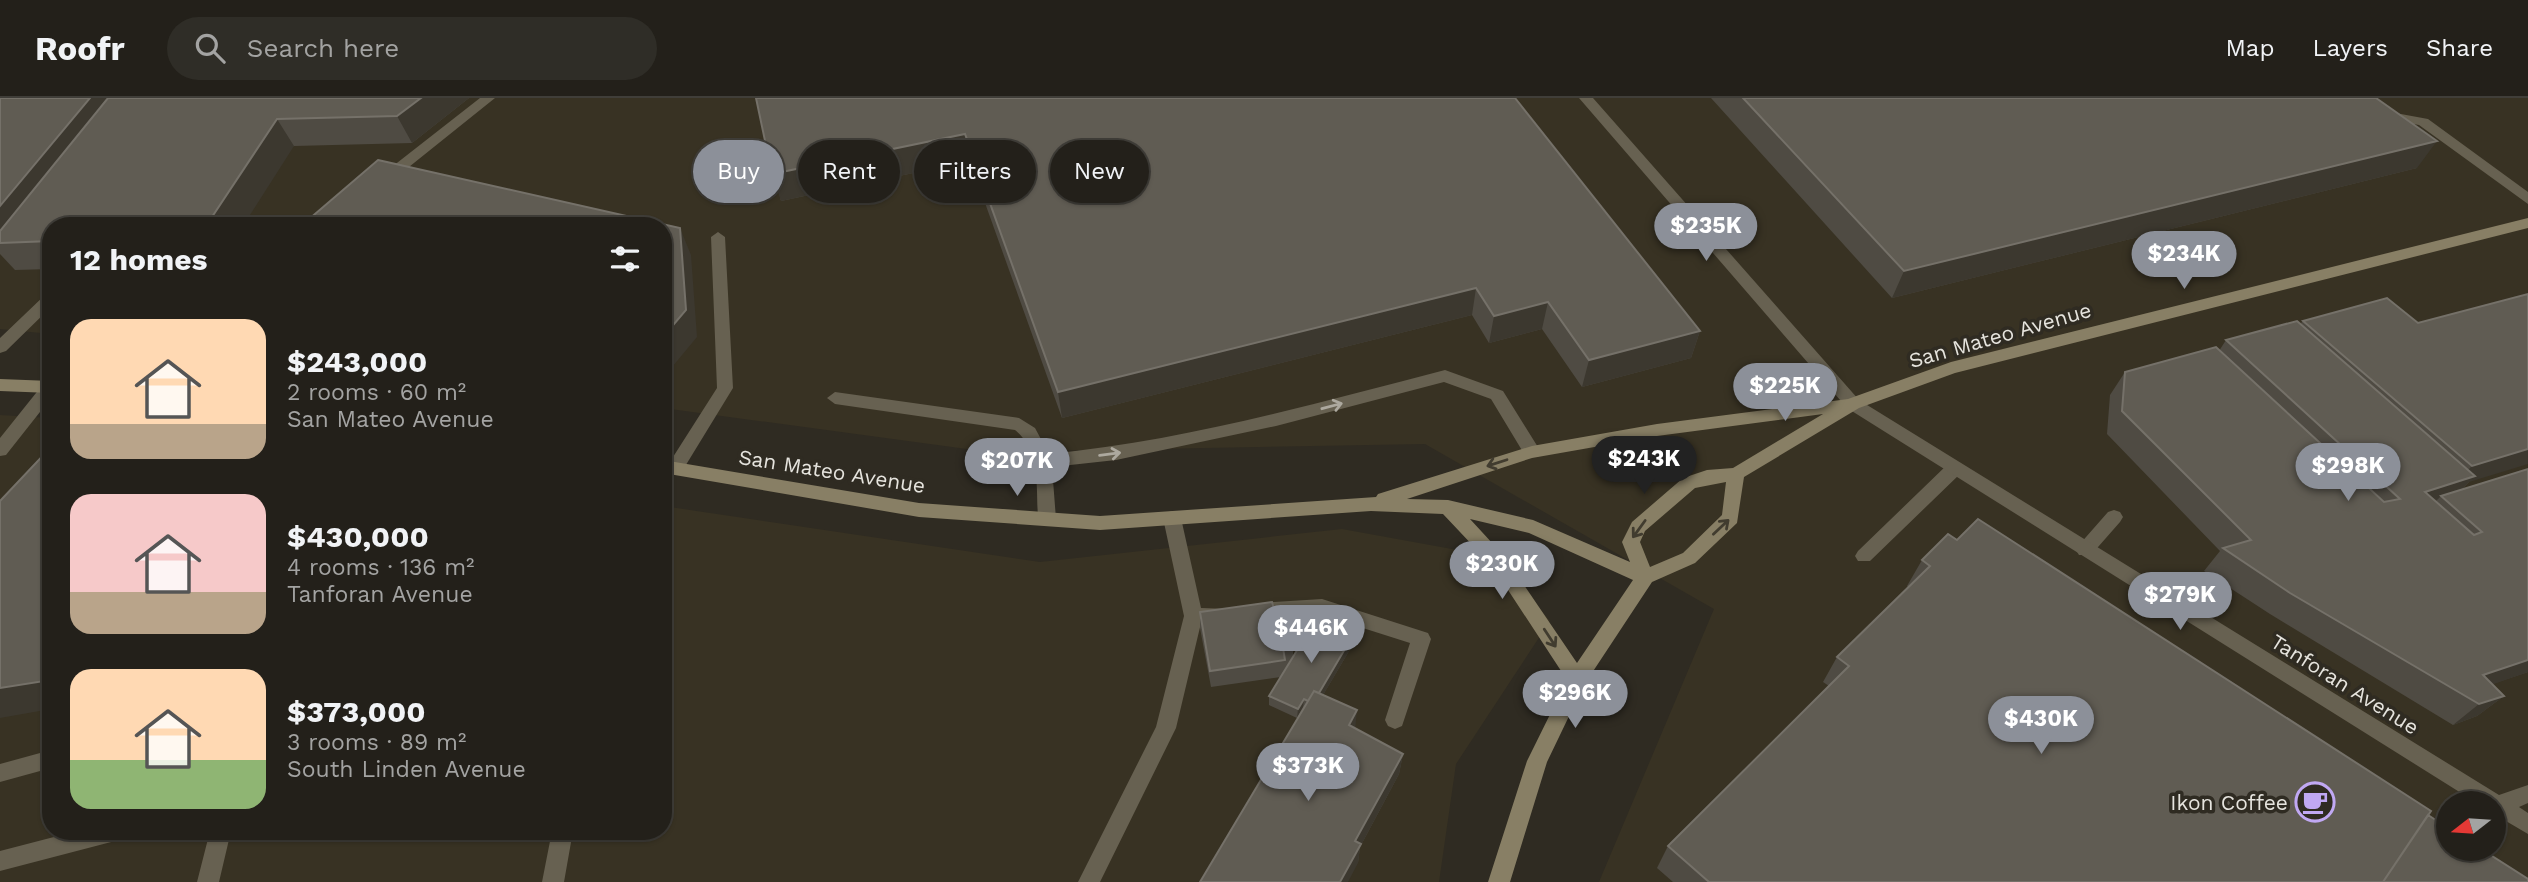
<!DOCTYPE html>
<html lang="en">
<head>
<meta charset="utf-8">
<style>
  :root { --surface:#23201a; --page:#2f2d27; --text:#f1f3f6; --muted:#a3a3a2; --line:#403e39; --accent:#8c9099 }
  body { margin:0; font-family:"Work Sans",sans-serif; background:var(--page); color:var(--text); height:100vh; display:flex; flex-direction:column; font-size:26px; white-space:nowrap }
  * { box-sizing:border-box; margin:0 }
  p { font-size:23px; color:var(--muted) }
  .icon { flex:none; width:38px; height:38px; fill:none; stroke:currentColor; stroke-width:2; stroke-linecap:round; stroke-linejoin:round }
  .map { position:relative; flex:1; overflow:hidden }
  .sheet { position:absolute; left:42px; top:119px; width:630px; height:623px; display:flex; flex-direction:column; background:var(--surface); border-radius:28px; box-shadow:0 2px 5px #0004,0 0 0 2px var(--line) }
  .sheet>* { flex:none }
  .top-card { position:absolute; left:693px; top:42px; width:665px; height:63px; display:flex; gap:14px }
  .needle { width:46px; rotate:253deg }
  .controls { position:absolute; left:2436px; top:693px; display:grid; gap:14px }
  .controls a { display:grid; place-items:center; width:70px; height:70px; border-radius:50%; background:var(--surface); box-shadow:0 2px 5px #0004,0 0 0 2px var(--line); font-size:35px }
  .price { position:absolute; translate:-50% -60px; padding:0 16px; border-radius:24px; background:var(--accent); color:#fff; font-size:23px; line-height:46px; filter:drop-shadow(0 2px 4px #0008) }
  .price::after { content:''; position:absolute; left:50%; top:42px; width:21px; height:16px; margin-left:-10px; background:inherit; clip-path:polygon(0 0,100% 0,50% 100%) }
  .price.on { background:#222; color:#fff }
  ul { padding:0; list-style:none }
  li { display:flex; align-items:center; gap:21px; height:175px; padding:0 28px }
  li span { display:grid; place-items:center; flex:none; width:196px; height:140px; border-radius:21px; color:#555 }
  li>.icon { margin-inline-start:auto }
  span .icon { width:84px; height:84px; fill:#fffc; stroke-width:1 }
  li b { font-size:30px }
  h2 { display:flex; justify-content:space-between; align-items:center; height:84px; padding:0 28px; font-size:30px }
  .chip { padding:0 24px; border-radius:32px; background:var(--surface); box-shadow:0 2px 5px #0004,0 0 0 2px var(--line); font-size:24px; line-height:63px }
  .chip.on { background:var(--accent); color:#fff }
  header { display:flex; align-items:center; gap:42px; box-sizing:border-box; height:98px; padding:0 35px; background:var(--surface); border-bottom:2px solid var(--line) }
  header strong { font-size:33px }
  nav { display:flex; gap:38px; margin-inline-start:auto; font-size:24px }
  .search { width:490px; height:63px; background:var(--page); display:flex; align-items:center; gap:18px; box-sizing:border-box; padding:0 24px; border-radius:38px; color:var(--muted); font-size:26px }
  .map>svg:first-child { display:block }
</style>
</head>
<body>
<header>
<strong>Roofr</strong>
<div class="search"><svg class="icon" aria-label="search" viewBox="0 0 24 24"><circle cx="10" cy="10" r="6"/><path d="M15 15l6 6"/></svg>Search here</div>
<nav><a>Map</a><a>Layers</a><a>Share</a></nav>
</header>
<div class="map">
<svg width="2528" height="784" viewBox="0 0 2528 784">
  <rect width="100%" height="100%" fill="#2f2b22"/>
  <path fill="#383223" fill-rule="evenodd" d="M0 0H2528V784H1599L1714 511 1425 346 989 354 663 310V128H51V236L0 231ZM2448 705H2494V751H2448Z
    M0 317 51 320V733H663V408L1040 464 1342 431 1496 459 1550 523 1456 666 1439 784H0Z"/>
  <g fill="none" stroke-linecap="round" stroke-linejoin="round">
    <path fill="#676151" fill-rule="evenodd" d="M480 0H495L389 85H379V79Z
      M2332 0H2352L2390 14 2428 21 2528 94V106L2419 27 2382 20Z
      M718 134 725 139 733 290 681 375 675 377 666 370 717 290 711 139Z
      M51 195V209L6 253 0 255V240L46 196Z
      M1445 272 1503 293 1541 354 1538 359H1526L1491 301 1444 284 1276 328 1116 362 1052 369 1056 421 1053 426H1041L1038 421C1036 390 1041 353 1015 332L835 306 827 300 835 294 1019 320 1035 330 1049 356C1184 343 1314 306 1445 272Z
      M51 283V300L6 357 0 358V340L44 285Z
      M1955 363 1964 370 1961 375 1870 463H1858L1855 458 1858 453 1949 365Z
      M2114 412 2120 414 2123 419 2120 424 2091 457H2079L2076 452 2079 447 2108 414Z
      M1172 413 1178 415 1181 420 1201 510 1229 511 1231 516 1229 521 1201 525 1176 630 1100 784H1078L1156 629 1184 518 1163 420 1166 415Z
      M1322 501 1428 535 1431 541 1402 628 1395 631 1388 628 1385 622 1410 545 1322 517 1260 521 1253 518 1251 513 1253 508 1260 505Z
      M51 652V670L0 684V666Z
      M210 733H231L219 784H197Z
      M552 733H573L564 784H542Z"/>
    <path fill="#676151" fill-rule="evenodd" d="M1579 0H1593L1859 302 2499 697 2528 687V705L2519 709 2528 715V736L2494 716V705H2477L1847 310Z
      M77 733H125L122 740 115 743 0 773V753Z"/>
    <path fill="#887f65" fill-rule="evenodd" d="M2528 120V130L1955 275 1859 310 1744 379 1737 425 1695 465 1652 484 1584 587 1547 664 1510 784H1488L1527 663 1567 582 1493 469 1443 416 1371 413 1100 432 919 419 663 375V362L919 405 1100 418 1376 399 1378 396 1532 348 1657 326 1848 301 1951 264ZM1823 316 1733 370 1707 372 1683 380 1632 424 1622 444 1630 464 1533 422 1448 402 1407 401 1532 360 1657 338ZM1726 384 1722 417 1683 455 1650 469 1640 444 1645 433 1695 390ZM1470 421 1529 435 1633 482 1577 565 1505 459Z
      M0 281 51 283V295L0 293Z"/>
  </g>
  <path fill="#4f4b43" d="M0 0H469L412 45 294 48 51 128V171L15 172 0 156Z
    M756 0H1515L1700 233 1691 260 1582 289 1542 231 1489 245 1472 217 1062 320 970 63 781 103Z
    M1711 0H2376L2417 70 1892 200Z
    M2528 196 2469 384 2462 391 2528 371V574L2492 586 2504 598 2477 618 2453 627 2270 516 2204 473 2220 453 2107 336 2110 297 2125 274 2219 253 2226 242 2300 226 2303 223 2418 225Z
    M1957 442 2428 717 2528 784H1673L1657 770 1668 748 1829 588 1823 584 1837 559 1908 489 1907 488 1922 462Z
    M1274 511 1293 548V559L1352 539V548L1323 597 1355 630 1403 656 1399 676 1360 749 1358 765 1304 609 1297 620 1269 607V598L1281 579 1211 589 1200 530V514Z"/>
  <path fill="#3c382f" d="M90 0H132L12 144 0 131V108Z
    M421 0H469L412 45 397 18Z
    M277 21 294 48 243 128H206Z
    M965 36 970 63 781 103 772 76Z
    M2437 43 2417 70 1892 200 1904 173Z
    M680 130 691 157 697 239 663 280V239Z
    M1476 190 1472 217 1062 320 1058 294Z
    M1548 204 1542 231 1489 245 1494 218Z
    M1700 233 1691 260 1582 289 1589 262Z
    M2528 351V366L2469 384 2452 401 2441 398 2432 407 2425 394 2455 385 2472 368Z
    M1352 539V548L1313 614V605Z
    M2528 562V574L2462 597 2483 577Z
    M51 582V611L0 620V590Z
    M2504 598 2477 618 2453 627 2479 606Z
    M1304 601 1303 609 1297 620 1298 611Z
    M1357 612 1355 633 1349 627Z
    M1403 656 1399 676 1360 749 1358 765 1348 784H1340L1355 743Z"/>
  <path fill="#605c53" stroke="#757169" stroke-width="2" d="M0 0H90L0 108Z
    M108 0H421L397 18 277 21 206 128H51V143L0 145V133Z
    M756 0H1515L1700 233 1589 262 1548 204 1494 218 1476 190 1058 294 965 36 772 76Z
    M1743 0H2376L2437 43 1904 173Z
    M378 62 680 130 686 212 663 239V128H301Z
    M2528 196V351L2472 368 2303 223 2387 200 2418 225Z
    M2297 223 2475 378 2425 394 2474 437 2482 434 2441 398 2528 371V562L2483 577 2504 598 2479 606 2290 495 2223 450 2251 442 2122 313 2125 274 2216 249 2384 404 2400 401 2226 242Z
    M51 349V582L0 590V403Z
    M1978 421 2431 713 2383 784H1709L1668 748 1849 568 1837 559 1930 468 1922 462 1948 436 1957 442Z
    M1272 504 1274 511 1284 509 1293 548 1283 550 1285 562 1210 573 1200 514Z
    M1315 523 1352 539 1319 595 1314 593 1308 603 1304 601 1298 611 1269 598Z
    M1314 593 1357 612 1349 627 1403 656 1355 743 1361 746 1340 784H1200Z
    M2428 717 2448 730V751H2481L2528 781V784H2383Z"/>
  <defs><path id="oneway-shaft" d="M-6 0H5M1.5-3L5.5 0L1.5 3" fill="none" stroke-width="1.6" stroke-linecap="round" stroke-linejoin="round" transform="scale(1.75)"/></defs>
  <g stroke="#ada99f">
    <use href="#oneway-shaft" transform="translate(1332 308) rotate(-15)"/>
    <use href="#oneway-shaft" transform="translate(1110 356) rotate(-7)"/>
  </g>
  <g stroke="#413c2f">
    <use href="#oneway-shaft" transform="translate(1497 365) rotate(162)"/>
    <use href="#oneway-shaft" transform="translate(1721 429) rotate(-43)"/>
    <use href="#oneway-shaft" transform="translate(1639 431) rotate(126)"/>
    <use href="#oneway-shaft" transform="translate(1550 540) rotate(57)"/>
  </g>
  <defs>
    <g id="cafe-ring" transform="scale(2.0125)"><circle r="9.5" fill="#2f2b22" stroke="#c0a8f3" stroke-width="1.5"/><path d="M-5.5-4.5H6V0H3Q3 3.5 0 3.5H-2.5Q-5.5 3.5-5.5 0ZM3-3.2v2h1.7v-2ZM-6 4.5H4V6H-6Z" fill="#c0a8f3"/></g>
  </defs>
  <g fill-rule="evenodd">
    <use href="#cafe-ring" x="2315" y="704"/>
  </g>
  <g text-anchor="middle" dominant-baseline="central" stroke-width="7" stroke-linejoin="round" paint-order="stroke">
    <g font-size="21" fill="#e6e4de" stroke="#2f2b22">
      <text transform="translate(2000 237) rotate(-16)">San Mateo Avenue</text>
      <text transform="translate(832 373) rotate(9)">San Mateo Avenue</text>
      <text transform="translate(2345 586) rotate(32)">Tanforan Avenue</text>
    </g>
    <g font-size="21" fill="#e6e4de" stroke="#2f2b22" text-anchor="end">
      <text x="2288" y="704">Ikon Coffee</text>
    </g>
  </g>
</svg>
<div class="controls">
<a><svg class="needle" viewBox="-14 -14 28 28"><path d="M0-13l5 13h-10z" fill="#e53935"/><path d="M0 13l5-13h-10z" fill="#a3a3a2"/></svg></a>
</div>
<b class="price" style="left:1706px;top:165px">$235K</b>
<b class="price" style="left:2184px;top:193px">$234K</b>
<b class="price" style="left:1785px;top:325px">$225K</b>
<b class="price on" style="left:1644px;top:398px">$243K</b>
<b class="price" style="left:1017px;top:400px">$207K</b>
<b class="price" style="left:2348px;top:405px">$298K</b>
<b class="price" style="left:1502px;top:503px">$230K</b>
<b class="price" style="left:2180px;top:534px">$279K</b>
<b class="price" style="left:1311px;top:567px">$446K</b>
<b class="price" style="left:1575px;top:632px">$296K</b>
<b class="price" style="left:2041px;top:658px">$430K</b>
<b class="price" style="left:1308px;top:705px">$373K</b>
<div class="top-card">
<a class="chip on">Buy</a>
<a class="chip">Rent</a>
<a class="chip">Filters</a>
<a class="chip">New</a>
</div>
<section class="sheet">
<h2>12 homes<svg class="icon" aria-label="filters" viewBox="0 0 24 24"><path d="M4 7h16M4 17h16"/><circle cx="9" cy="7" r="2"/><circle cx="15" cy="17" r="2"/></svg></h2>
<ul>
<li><span style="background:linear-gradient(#ffd9b3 75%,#b9a48a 0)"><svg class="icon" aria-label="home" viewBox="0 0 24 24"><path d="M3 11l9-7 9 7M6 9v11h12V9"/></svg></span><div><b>$243,000</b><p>2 rooms · 60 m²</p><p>San Mateo Avenue</p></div></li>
<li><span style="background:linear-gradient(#f6c9c9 70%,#b9a48a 0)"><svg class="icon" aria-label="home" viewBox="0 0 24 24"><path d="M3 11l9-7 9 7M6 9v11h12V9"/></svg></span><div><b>$430,000</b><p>4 rooms · 136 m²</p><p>Tanforan Avenue</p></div></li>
<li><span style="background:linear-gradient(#ffd9b3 65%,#8fb573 0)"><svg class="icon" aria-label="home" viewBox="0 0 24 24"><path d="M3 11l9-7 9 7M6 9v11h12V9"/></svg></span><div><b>$373,000</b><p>3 rooms · 89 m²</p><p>South Linden Avenue</p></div></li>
</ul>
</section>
</div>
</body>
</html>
